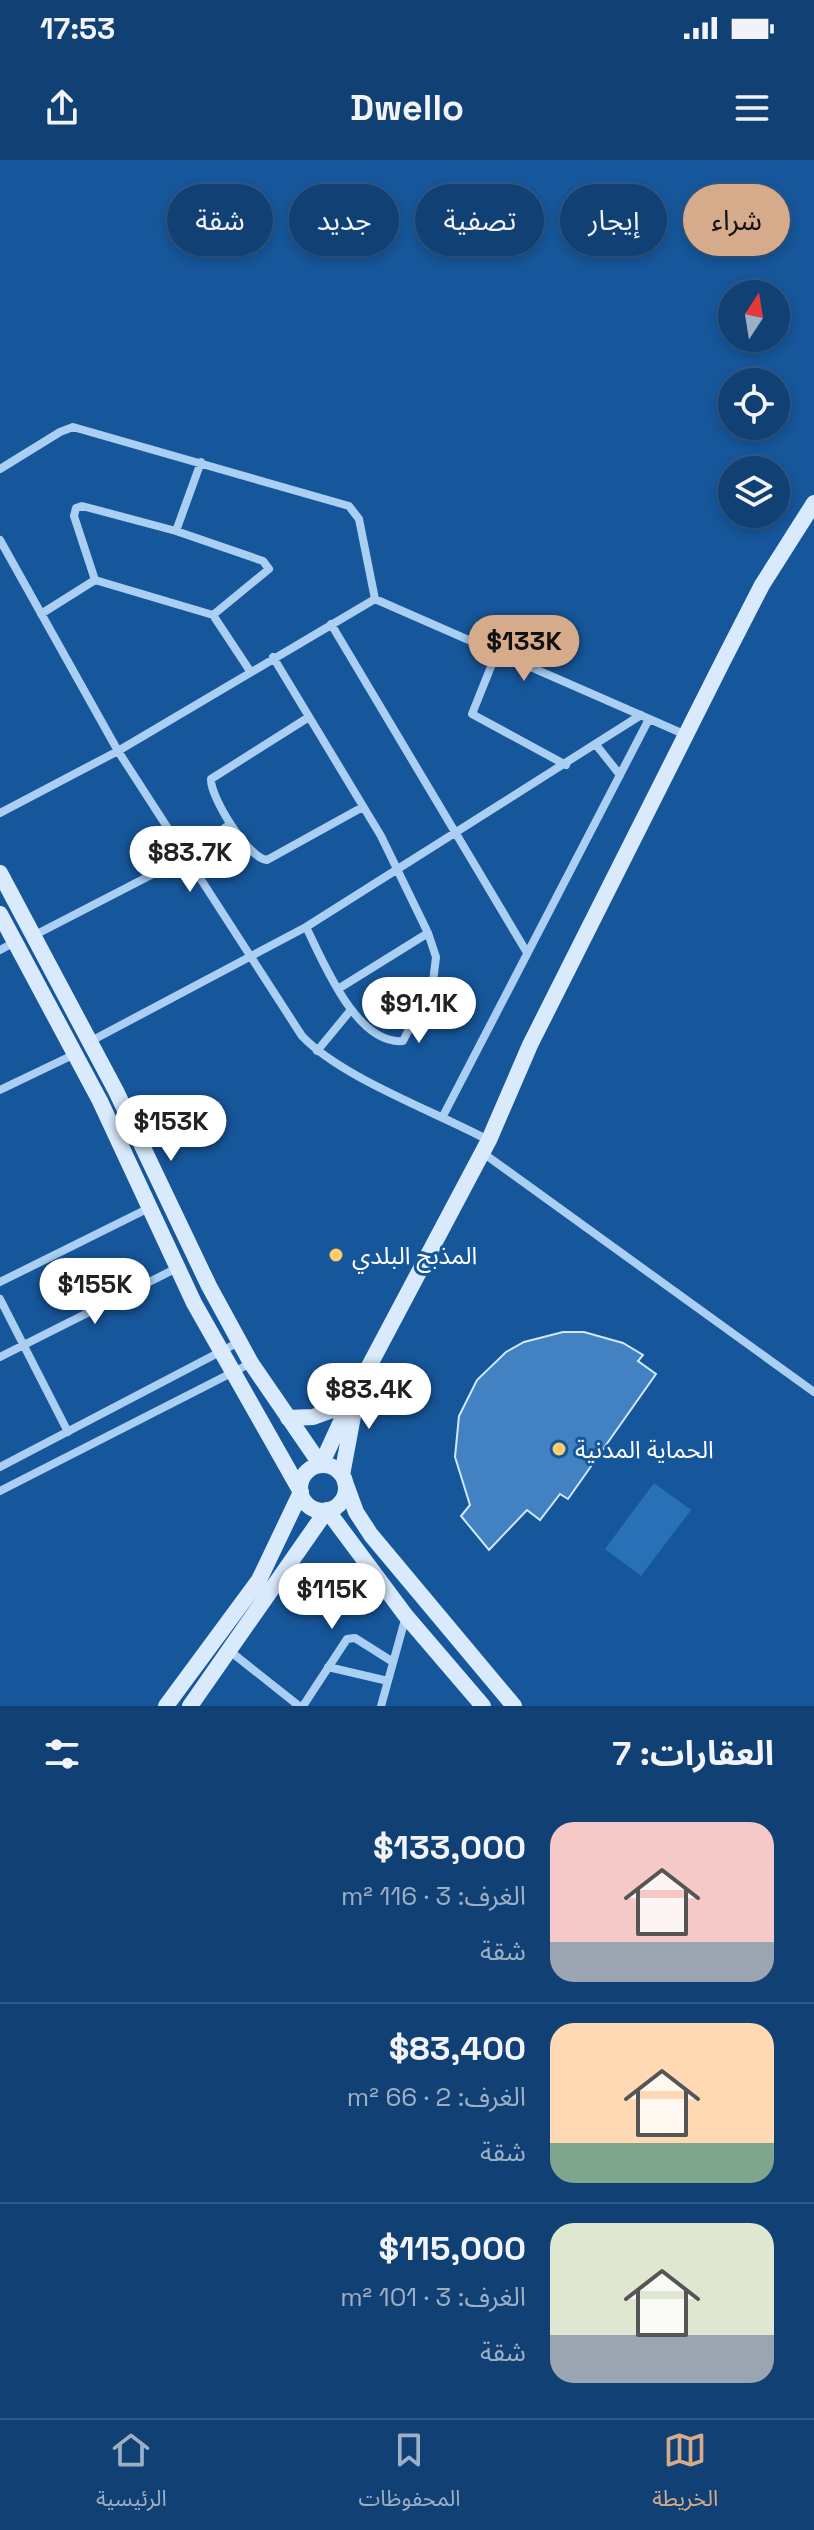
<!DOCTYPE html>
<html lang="ar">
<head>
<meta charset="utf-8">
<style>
  :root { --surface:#104074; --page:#1e4b7c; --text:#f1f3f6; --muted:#9cafc5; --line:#305986; --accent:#d6ab8b }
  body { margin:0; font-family:"Space Grotesk","Noto Sans Arabic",sans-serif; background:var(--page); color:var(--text); direction:rtl; height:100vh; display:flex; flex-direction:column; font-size:30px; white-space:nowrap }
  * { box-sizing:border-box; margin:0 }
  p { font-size:26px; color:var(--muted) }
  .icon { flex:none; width:44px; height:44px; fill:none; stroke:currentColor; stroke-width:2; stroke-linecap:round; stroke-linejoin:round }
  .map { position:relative; height:1546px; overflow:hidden; direction:ltr }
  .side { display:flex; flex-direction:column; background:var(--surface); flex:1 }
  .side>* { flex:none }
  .banner { position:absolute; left:24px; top:24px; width:766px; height:72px; direction:rtl; display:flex; gap:16px }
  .needle { width:52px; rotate:12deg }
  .controls { position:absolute; left:718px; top:120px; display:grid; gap:16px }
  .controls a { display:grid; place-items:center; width:72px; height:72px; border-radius:50%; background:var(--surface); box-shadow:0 4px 12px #0003,0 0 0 2px var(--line); font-size:40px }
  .price { position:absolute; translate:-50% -68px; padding:0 18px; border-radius:28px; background:#fff; color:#222; font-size:26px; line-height:52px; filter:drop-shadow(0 2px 4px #0008) }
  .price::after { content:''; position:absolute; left:50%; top:48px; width:24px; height:18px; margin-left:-12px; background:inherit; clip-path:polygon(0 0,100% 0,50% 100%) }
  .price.active { background:var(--accent); color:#111 }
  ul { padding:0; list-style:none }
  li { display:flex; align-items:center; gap:24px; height:200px; padding:0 40px }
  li+li { border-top:2px solid var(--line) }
  li span { display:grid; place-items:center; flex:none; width:224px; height:160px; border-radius:24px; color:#555 }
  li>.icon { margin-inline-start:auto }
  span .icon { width:96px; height:96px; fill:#fffc; stroke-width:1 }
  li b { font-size:34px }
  h2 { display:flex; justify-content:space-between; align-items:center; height:96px; padding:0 40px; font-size:34px }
  .chip { padding:0 28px; border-radius:36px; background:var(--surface); box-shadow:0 4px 12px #0003,0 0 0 2px var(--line); font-size:28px; line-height:72px }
  .chip.active { background:var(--accent); color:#111 }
  .status { display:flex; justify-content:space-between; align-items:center; height:56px; padding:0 40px; background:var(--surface); direction:ltr }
  .status svg { height:22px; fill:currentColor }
  header { display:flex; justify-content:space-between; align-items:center; height:104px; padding:0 40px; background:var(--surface); font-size:36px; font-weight:800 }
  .menu { display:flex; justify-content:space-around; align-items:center; height:112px; border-top:2px solid var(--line); background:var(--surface); font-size:22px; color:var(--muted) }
  .menu a { display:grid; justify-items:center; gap:4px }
  .menu .active { color:var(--accent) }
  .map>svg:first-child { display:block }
</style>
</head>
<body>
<div class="status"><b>17:53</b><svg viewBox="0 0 49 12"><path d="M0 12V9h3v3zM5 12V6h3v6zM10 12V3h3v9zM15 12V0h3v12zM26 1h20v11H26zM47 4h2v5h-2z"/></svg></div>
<header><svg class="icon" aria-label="menu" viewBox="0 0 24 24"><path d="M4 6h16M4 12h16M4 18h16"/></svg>Dwello<svg class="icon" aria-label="share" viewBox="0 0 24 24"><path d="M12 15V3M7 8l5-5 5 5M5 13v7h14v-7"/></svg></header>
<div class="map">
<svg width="814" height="1546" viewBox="0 0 814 1546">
  <rect width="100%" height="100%" fill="#16569a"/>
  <path fill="#2971b7" d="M654 1323 691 1350 641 1416 605 1389Z"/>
  <path fill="#4382c2" stroke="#d2e8fc" stroke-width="2" d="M563 1172H584L623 1183 643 1195 638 1201 656 1214 568 1339 560 1334 540 1360 527 1350 489 1390 461 1356 470 1345 455 1297 459 1256 477 1220 506 1192 524 1182Z"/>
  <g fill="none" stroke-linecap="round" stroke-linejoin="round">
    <path stroke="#aacff2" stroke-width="8" d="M201 302 176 371 82 346 76 348 74 356 95 420 213 455 250 511
      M0 309 60 272 73 267 349 346 359 359 375 439
      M176 371 263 401 269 409 213 455
      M0 380 118 591 302 876C342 918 434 951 488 980
      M375 439 686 575
      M41 454 95 420
      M331 464 526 791
      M496 494 472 554 566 605
      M273 497 381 676 428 773 436 797 433 822 403 881C356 885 323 801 306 767
      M309 557 211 619C210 637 248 698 267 700L361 648
      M597 586 620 615
      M0 653 118 591 375 439
      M33 776 186 697 230 664
      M0 790 15 782
      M338 829 428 773
      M91 881 306 767 641 555
      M317 891 350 851
      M0 930 75 894
      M443 956 649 559
      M483 993 814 1232
      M0 1122 149 1048
      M0 1139 68 1272
      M0 1197 177 1108
      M0 1307 239 1182
      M0 1331 251 1203
      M231 1492 299 1546
      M328 1507 388 1521
      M303 1546 347 1479 355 1478 393 1502
      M381 1546 406 1456"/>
    <path stroke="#d9eafc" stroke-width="16" d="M0 713 116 931 209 1126 251 1203 321 1305
      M0 754 100 941 194 1143 301 1332 259 1420 166 1546
      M288 1258 313 1257 349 1244
      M321 1305 349 1244 489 980 530 885 724 499 762 425 814 343
      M300 1328a23 23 0 1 1 46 0a23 23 0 1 1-46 0Z
      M342 1315 354 1251
      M345 1322 356 1352 371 1375 514 1546
      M190 1546 327 1350 406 1456 483 1546"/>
  </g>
  <g fill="#ffcc6b" stroke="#16569a" stroke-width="3">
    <circle cx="336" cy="1095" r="8"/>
    <circle cx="559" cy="1289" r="8"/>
  </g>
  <g text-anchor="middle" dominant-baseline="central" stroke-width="6" stroke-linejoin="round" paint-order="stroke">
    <g font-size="24" fill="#fff" stroke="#16569a" text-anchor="start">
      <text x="352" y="1095">المذبح البلدي</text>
      <text x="575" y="1289">الحماية المدنية</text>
    </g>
  </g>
</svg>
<div class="controls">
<a><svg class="needle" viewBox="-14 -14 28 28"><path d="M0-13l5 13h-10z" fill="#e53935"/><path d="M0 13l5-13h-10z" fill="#9cafc5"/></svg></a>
<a><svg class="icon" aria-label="locate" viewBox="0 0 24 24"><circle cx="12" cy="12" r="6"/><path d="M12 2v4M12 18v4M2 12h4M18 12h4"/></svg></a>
<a><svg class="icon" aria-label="layers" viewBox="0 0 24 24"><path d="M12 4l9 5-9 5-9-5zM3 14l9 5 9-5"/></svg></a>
</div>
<b class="price active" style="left:524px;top:523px">$133K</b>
<b class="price" style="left:190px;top:734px">$83.7K</b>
<b class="price" style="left:419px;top:885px">$91.1K</b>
<b class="price" style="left:171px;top:1003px">$153K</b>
<b class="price" style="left:95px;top:1166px">$155K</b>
<b class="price" style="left:369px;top:1271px">$83.4K</b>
<b class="price" style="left:332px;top:1471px">$115K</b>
<div class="banner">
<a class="chip active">شراء</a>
<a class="chip">إيجار</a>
<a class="chip">تصفية</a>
<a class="chip">جديد</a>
<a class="chip">شقة</a>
</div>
</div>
<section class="side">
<h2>العقارات: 7<svg class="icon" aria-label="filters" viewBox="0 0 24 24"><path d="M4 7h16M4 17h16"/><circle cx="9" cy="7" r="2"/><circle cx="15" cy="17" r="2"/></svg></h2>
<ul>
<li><span style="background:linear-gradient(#f6c9c9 75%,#9aa5b1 0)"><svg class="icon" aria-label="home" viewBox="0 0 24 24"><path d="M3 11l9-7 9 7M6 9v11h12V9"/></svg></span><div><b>$133,000</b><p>الغرف: 3 · 116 m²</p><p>شقة</p></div></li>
<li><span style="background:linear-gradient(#ffd9b3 75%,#7fa58c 0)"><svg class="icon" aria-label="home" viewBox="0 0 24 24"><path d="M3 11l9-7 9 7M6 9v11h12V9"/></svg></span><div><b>$83,400</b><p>الغرف: 2 · 66 m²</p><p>شقة</p></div></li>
<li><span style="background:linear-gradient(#dfe7d0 70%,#9aa5b1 0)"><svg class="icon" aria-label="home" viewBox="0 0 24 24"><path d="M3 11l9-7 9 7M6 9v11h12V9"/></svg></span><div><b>$115,000</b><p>الغرف: 3 · 101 m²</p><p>شقة</p></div></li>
</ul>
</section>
<nav class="menu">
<a class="active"><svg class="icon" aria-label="map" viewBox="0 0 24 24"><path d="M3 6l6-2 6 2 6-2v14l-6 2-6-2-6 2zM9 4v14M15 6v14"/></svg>الخريطة</a>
<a><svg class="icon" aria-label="saved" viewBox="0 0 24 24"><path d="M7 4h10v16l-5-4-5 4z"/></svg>المحفوظات</a>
<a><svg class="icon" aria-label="home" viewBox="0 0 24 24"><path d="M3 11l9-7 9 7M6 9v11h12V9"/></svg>الرئيسية</a>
</nav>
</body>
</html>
